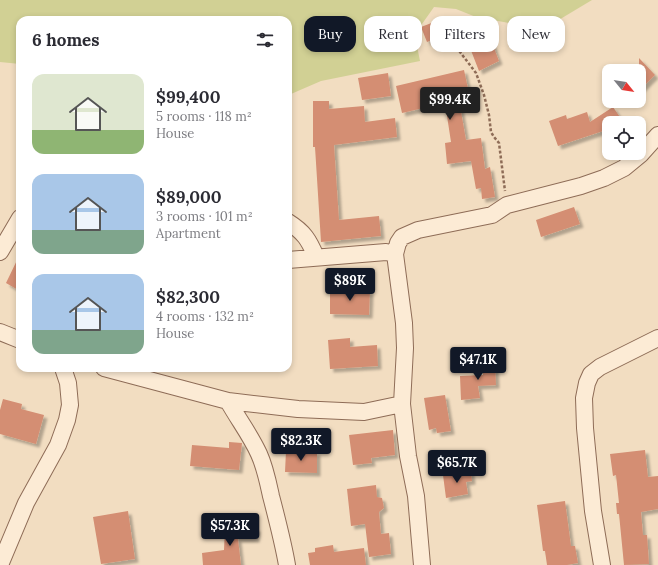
<!DOCTYPE html>
<html lang="en">
<head>
<meta charset="utf-8">
<style>
  :root { --surface:#fff; --page:#f2f2f3; --text:#2b2b33; --muted:#7c7c81; --accent:#111827 }
  body { margin:0; font-family:Lora,serif; background:var(--page); color:var(--text); height:100vh; display:flex; flex-direction:column; font-size:15px; white-space:nowrap }
  * { box-sizing:border-box; margin:0 }
  p { font-size:13px; color:var(--muted) }
  .icon { flex:none; width:22px; height:22px; fill:none; stroke:currentColor; stroke-width:2; stroke-linecap:round; stroke-linejoin:round }
  .map { position:relative; flex:1; overflow:hidden }
  .drawer { position:absolute; left:16px; top:16px; width:276px; height:356px; display:flex; flex-direction:column; background:var(--surface); border-radius:12px; box-shadow:0 2px 6px #0003 }
  .drawer>* { flex:none }
  .hud { position:absolute; left:304px; top:16px; width:294px; height:36px; display:flex; gap:8px }
  .needle { width:26px; rotate:120deg }
  .controls { position:absolute; left:602px; top:64px; display:grid; gap:8px }
  .controls a { display:grid; place-items:center; width:44px; height:44px; border-radius:8px; background:var(--surface); box-shadow:0 2px 6px #0003; font-size:20px }
  .price { position:absolute; translate:-50% -34px; padding:0 9px; border-radius:4px; background:var(--accent); color:#fff; font-size:13px; line-height:26px; filter:drop-shadow(0 1px 2px #0008) }
  .price::after { content:''; position:absolute; left:50%; top:24px; width:12px; height:9px; margin-left:-6px; background:inherit; clip-path:polygon(0 0,100% 0,50% 100%) }
  .price.active { background:#222; color:#fff }
  ul { padding:0; list-style:none }
  li { display:flex; align-items:center; gap:12px; height:100px; padding:0 16px }
  li span { display:grid; place-items:center; flex:none; width:112px; height:80px; border-radius:12px; color:#555 }
  li>.icon { margin-inline-start:auto }
  span .icon { width:48px; height:48px; fill:#fffc; stroke-width:1 }
  li b { font-size:17px }
  h2 { display:flex; justify-content:space-between; align-items:center; height:48px; padding:0 16px; font-size:17px }
  .chip { padding:0 14px; border-radius:12px; background:var(--surface); box-shadow:0 2px 6px #0003; font-size:14px; line-height:36px }
  .chip.active { background:var(--accent); color:#fff }
  .map>svg:first-child { display:block }
</style>
</head>
<body>
<div class="map">
<svg width="658" height="565" viewBox="0 0 658 565">
  <defs>
    <filter id="shadow"><feDropShadow dx="3.5" dy="3.5" stdDeviation="1" flood-color="#0004"/></filter>
  </defs>
  <rect width="100%" height="100%" fill="#f2ddc1"/>
  <path fill="#d1d094" d="M0 0H592L552 24 509 23 476 17 456 9 434 7 417 31V46L420 61 321 81 291 94 288 93V20H20V64L0 62Z"/>
  <path fill="#d48e73" filter="url(#shadow)" d="M447 17 452 32 427 42 421 27Z
    M486 27 499 61 479 71 465 35Z
    M639 58 655 75 639 91Z
    M464 70 470 98 459 100 466 140 481 138 485 169 490 167 495 197 482 199 481 188 476 189 471 161 447 164 445 143 451 142 445 103 402 113 396 86Z
    M388 73 391 96 362 100 358 78Z
    M313 101H329V109L364 106 365 122 395 118 397 137 334 145 339 220 379 216 381 236 321 242 315 147H313Z
    M613 107 624 123H609V129L558 146 549 121 566 115 567 119 587 112 590 122Z
    M574 207 580 224 541 237 536 220Z
    M20 254V291L6 283Z
    M330 289 370 291 369 315 330 314Z
    M350 338V347L377 345 378 366 330 369 328 340Z
    M495 359 496 385 478 386 480 398 461 400 460 376 483 375 482 360Z
    M445 395 451 431 437 433 436 428 429 430 424 398Z
    M3 399 22 404 21 409 44 415 36 444 0 434V410Z
    M393 430 395 455 371 458 372 463 353 465 349 435Z
    M229 442 242 443 239 470 190 466 192 445 229 448Z
    M645 450 648 477 658 476V509L641 512 643 535H647L649 564 624 565 619 514H617L616 503H619L616 475 613 476 610 454Z
    M286 451 317 452V473L285 472Z
    M471 471 472 481 466 482 468 494 446 498 443 475Z
    M376 485 377 497 382 498 384 508 379 512 381 534 389 533 391 554 369 557 365 524 351 526 347 489Z
    M565 501 571 546H575L578 563 567 565H547L545 551H543L537 505Z
    M128 511 135 559 101 564 93 517Z
    M225 527 257 528 256 539H238L241 565H203L202 553 224 550Z
    M333 545 334 552 364 548 366 565H310L308 553 315 552V548Z"/>
  <g fill="none" stroke-linecap="round" stroke-linejoin="round">
    <g stroke="#8e6c57" stroke-width="18">
      <path id="minor" d="M288 222C304 232 309 240 316 257
        M0 252 20 218
        M288 260 386 252 395 254
        M0 332 20 340
        M104 368 228 401 298 409 364 412 402 404
        M228 401C238 419 251 436 259 454 265 467 268 482 271 496 277 519 283 542 287 565
        M0 565 26 503 58 445 67 420 70 405 68 383 63 368
        M422 565 416 496 408 456 402 404 405 348 404 323 395 254 398 243 402 237 418 230 492 215 507 205 581 186 604 178 624 168 641 154 658 135
        M602 565 593 511 585 428 584 398 587 383 591 374 600 367 658 338"/>
    </g>
    <path stroke="#8e6c57" stroke-width="2.5" stroke-dasharray="3 2" stroke-linecap="butt" d="M454 27 457 48 476 73 484 95 489 115 491 132 494 137 499 143 505 191"/>
    <use href="#minor" stroke="#fcebd5" stroke-width="16"/>
  </g>
</svg>
<div class="controls">
<a><svg class="needle" viewBox="-14 -14 28 28"><path d="M0-13l5 13h-10z" fill="#e53935"/><path d="M0 13l5-13h-10z" fill="#7c7c81"/></svg></a>
<a><svg class="icon" aria-label="locate" viewBox="0 0 24 24"><circle cx="12" cy="12" r="6"/><path d="M12 2v4M12 18v4M2 12h4M18 12h4"/></svg></a>
</div>
<b class="price active" style="left:450px;top:121px">$99.4K</b>
<b class="price" style="left:350px;top:302px">$89K</b>
<b class="price" style="left:478px;top:381px">$47.1K</b>
<b class="price" style="left:301px;top:462px">$82.3K</b>
<b class="price" style="left:457px;top:484px">$65.7K</b>
<b class="price" style="left:230px;top:547px">$57.3K</b>
<div class="hud">
<a class="chip active">Buy</a>
<a class="chip">Rent</a>
<a class="chip">Filters</a>
<a class="chip">New</a>
</div>
<section class="drawer">
<h2>6 homes<svg class="icon" aria-label="filters" viewBox="0 0 24 24"><path d="M4 7h16M4 17h16"/><circle cx="9" cy="7" r="2"/><circle cx="15" cy="17" r="2"/></svg></h2>
<ul>
<li><span style="background:linear-gradient(#dfe7d0 70%,#8fb573 0)"><svg class="icon" aria-label="home" viewBox="0 0 24 24"><path d="M3 11l9-7 9 7M6 9v11h12V9"/></svg></span><div><b>$99,400</b><p>5 rooms · 118 m²</p><p>House</p></div></li>
<li><span style="background:linear-gradient(#a9c7e8 70%,#7fa58c 0)"><svg class="icon" aria-label="home" viewBox="0 0 24 24"><path d="M3 11l9-7 9 7M6 9v11h12V9"/></svg></span><div><b>$89,000</b><p>3 rooms · 101 m²</p><p>Apartment</p></div></li>
<li><span style="background:linear-gradient(#a9c7e8 70%,#7fa58c 0)"><svg class="icon" aria-label="home" viewBox="0 0 24 24"><path d="M3 11l9-7 9 7M6 9v11h12V9"/></svg></span><div><b>$82,300</b><p>4 rooms · 132 m²</p><p>House</p></div></li>
</ul>
</section>
</div>
</body>
</html>
